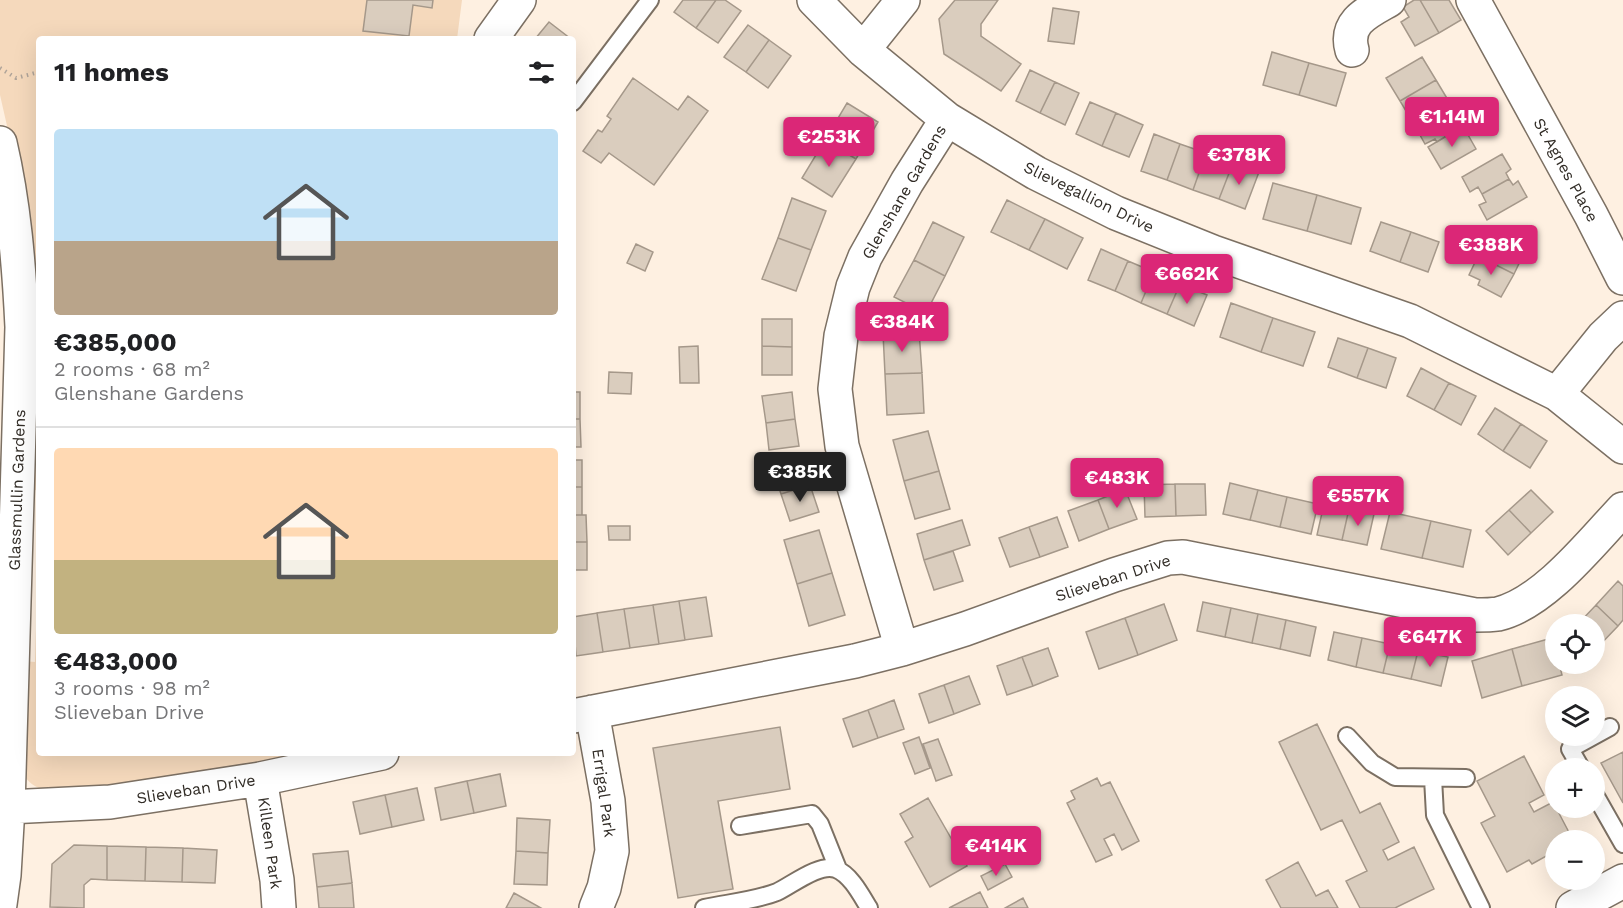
<!DOCTYPE html>
<html lang="en">
<head>
<meta charset="utf-8">
<style>
  :root { --surface:#fff; --page:#f6f6f6; --text:#202124; --muted:#757577; --line:#e0e0e0; --accent:#db2777 }
  body { margin:0; font-family:"Work Sans",sans-serif; background:var(--page); color:var(--text); height:100vh; display:flex; flex-direction:column; font-size:22px; white-space:nowrap }
  * { box-sizing:border-box; margin:0 }
  p { font-size:20px; color:var(--muted) }
  .icon { flex:none; width:33px; height:33px; fill:none; stroke:currentColor; stroke-width:2; stroke-linecap:round; stroke-linejoin:round }
  .map { position:relative; flex:1; overflow:hidden }
  .side { position:absolute; left:36px; top:36px; width:540px; height:720px; display:flex; flex-direction:column; background:var(--surface); border-radius:6px; box-shadow:0 6px 24px #0002 }
  .side>* { flex:none }
  .controls { position:absolute; left:1545px; top:614px; display:grid; gap:12px }
  .controls a { display:grid; place-items:center; width:60px; height:60px; border-radius:50%; background:var(--surface); box-shadow:0 6px 24px #0002; font-size:30px }
  .price { position:absolute; translate:-50% -51px; padding:0 14px; border-radius:6px; background:var(--accent); color:#fff; font-size:20px; line-height:39px; filter:drop-shadow(0 2px 3px #0008) }
  .price::after { content:''; position:absolute; left:50%; top:36px; width:18px; height:14px; margin-left:-9px; background:inherit; clip-path:polygon(0 0,100% 0,50% 100%) }
  .price.selected { background:#222; color:#fff }
  ul { padding:0; list-style:none }
  li { display:grid; align-content:center; gap:12px; height:318px; padding:0 18px }
  li+li { border-top:2px solid var(--line) }
  li span { display:grid; place-items:center; height:186px; border-radius:6px; color:#555 }
  li>.icon { margin-inline-start:auto }
  span .icon { width:108px; height:108px; fill:#fffc; stroke-width:1 }
  li b { font-size:26px }
  h2 { display:flex; justify-content:space-between; align-items:center; height:72px; padding:0 18px; font-size:26px }
  .map>svg:first-child { display:block }
</style>
</head>
<body>
<div class="map">
<svg width="1623" height="908" viewBox="0 0 1623 908">
  <rect width="100%" height="100%" fill="#fef0e1"/>
  <path fill="#f5d9bc" d="M0 0H462L457 39H39V491L27 488 20 183 0 95Z
    M39 522V753H314L233 769 63 792C43 789 32 790 22 772L24 661 35 662Z"/>
  <path fill="#dacdbe" stroke="#a5988a" stroke-width="1.5" d="M367 0H433L432 8 413 5 409 36 363 31Z
    M683 0H716L696 28 674 12Z
    M716 0H725L741 11 718 43 696 28Z
    M955 0H998L981 24V36L1021 64 1001 91 944 54 939 19Z
    M1414 0H1420L1439 33 1415 46 1401 22 1409 17 1403 7Z
    M1420 0H1449L1461 20 1439 33Z
    M1053 8 1079 12 1074 44 1048 41Z
    M549 22 571 39H535Z
    M748 25 769 40 746 72 724 57Z
    M769 40 791 56 768 88 746 72Z
    M1272 52 1309 63 1299 95 1263 85Z
    M1422 57 1436 80 1400 101 1386 78Z
    M1309 63 1346 73 1336 106 1299 95Z
    M1030 70 1055 82 1040 113 1016 101Z
    M633 78 678 110 688 96 708 111 654 185 609 153 601 163 583 151 598 130 602 132 611 119 607 116Z
    M1436 80 1451 105 1415 126 1400 101Z
    M1055 82 1079 93 1065 125 1040 113Z
    M1090 102 1116 113 1102 146 1076 134Z
    M847 103 878 122 856 159 825 140Z
    M1451 105 1463 126 1437 142 1435 139 1425 144 1415 126Z
    M1116 113 1143 125 1129 157 1102 146Z
    M1463 126 1476 149 1441 169 1428 147Z
    M1154 134 1180 144 1167 180 1141 171Z
    M825 140 856 159 832 197 802 178Z
    M1180 144 1206 153 1193 190 1167 180Z
    M1206 153 1233 163 1219 199 1193 190Z
    M1502 154 1511 169 1506 173 1509 179 1482 194 1478 187 1470 192 1462 177Z
    M1233 163 1259 172 1245 209 1219 199Z
    M1509 179 1513 185 1518 181 1527 197 1487 220 1479 205 1486 202 1482 194Z
    M1273 183 1317 195 1307 231 1263 219Z
    M1317 195 1361 208 1351 244 1307 231Z
    M792 198 826 211 811 250 778 238Z
    M1007 200 1045 219 1029 250 991 232Z
    M1045 219 1083 238 1067 269 1029 250Z
    M933 222 964 237 945 276 914 260Z
    M1381 222 1411 232 1400 262 1370 251Z
    M1411 232 1439 242 1428 272 1400 262Z
    M778 238 811 250 796 291 762 279Z
    M1501 238 1525 251 1514 274 1478 256 1488 240 1497 245Z
    M636 244 653 252 645 271 627 263Z
    M1101 249 1128 261 1115 291 1088 280Z
    M1478 256 1514 274 1501 297 1478 285 1480 280 1469 275Z
    M914 260 945 276 926 313 894 297Z
    M1128 261 1154 272 1141 303 1115 291Z
    M1154 272 1180 284 1167 314 1141 303Z
    M1180 284 1207 295 1194 326 1167 314Z
    M1231 303 1273 318 1261 352 1220 337Z
    M1273 318 1315 332 1303 366 1261 352Z
    M762 319H792V347L762 346Z
    M919 331 922 373 885 374 883 333Z
    M1338 338 1368 348 1357 378 1328 367Z
    M698 346 699 383H680L679 347Z
    M762 346 792 347V375H762Z
    M1368 348 1396 358 1386 388 1357 378Z
    M1421 368 1449 383 1434 410 1407 396Z
    M609 372 632 373 631 394 608 393Z
    M922 373 924 413 887 415 885 374Z
    M1449 383 1476 396 1461 425 1434 410Z
    M573 392H580V419H573Z
    M792 392 795 419 766 423 762 396Z
    M1495 408 1521 424 1503 451 1478 434Z
    M573 419H580L581 447H573Z
    M795 419 799 446 769 450 766 423Z
    M1521 424 1547 441 1530 468 1503 451Z
    M928 431 939 471 904 481 893 440Z
    M573 460H582V487H573Z
    M802 460 810 485 781 494 773 469Z
    M939 471 950 509 915 519 904 481Z
    M1230 483 1258 490 1250 520 1223 514Z
    M1175 484 1176 516 1145 517 1144 485Z
    M1175 484H1205L1206 515 1176 516Z
    M810 485 819 512 790 521 781 494Z
    M573 487H582V515H573Z
    M1125 489 1137 519 1109 529 1098 500Z
    M1258 490 1287 497 1280 527 1250 520Z
    M1531 490 1553 512 1531 533 1509 510Z
    M1287 497 1318 504 1311 534 1280 527Z
    M1098 500 1109 529 1079 541 1068 511Z
    M1324 504 1349 509 1342 540 1317 535Z
    M1349 509 1374 514 1367 545 1342 540Z
    M1509 510 1531 533 1508 555 1486 531Z
    M1390 512 1431 521 1422 558 1381 549Z
    M573 515H586L587 542H573Z
    M1057 517 1068 547 1040 557 1029 527Z
    M962 520 970 545 924 560 917 534Z
    M1431 521 1471 530 1463 567 1422 558Z
    M608 526H630V540H609Z
    M1029 527 1040 557 1010 567 999 538Z
    M819 530 832 573 797 584 784 540Z
    M573 542H587V570H573Z
    M953 551 963 581 934 590 924 560Z
    M832 573 845 615 809 626 797 584Z
    M1618 581 1623 586V620L1618 626 1596 605Z
    M706 597 712 636 685 640 679 601Z
    M679 601 685 640 659 644 653 605Z
    M1203 602 1231 608 1225 637 1197 631Z
    M1164 604 1177 640 1138 655 1125 618Z
    M653 605 659 644 630 648 624 609Z
    M1596 605 1618 626 1595 650 1594 624H1578Z
    M1231 608 1258 614 1252 643 1225 637Z
    M624 609 630 648 603 652 597 613Z
    M597 613 603 652 576 656 573 617Z
    M1258 614 1286 620 1280 649 1252 643Z
    M1125 618 1138 655 1099 669 1086 632Z
    M1286 620 1316 627 1310 656 1280 649Z
    M1334 632 1362 638 1356 667 1328 660Z
    M1362 638 1390 644 1383 673 1356 667Z
    M1552 638 1556 650V663H1559L1562 675 1522 686 1512 649Z
    M1390 644 1418 651 1411 679 1383 673Z
    M1048 648 1058 676 1033 686 1022 657Z
    M1512 649 1522 686 1482 698 1472 661Z
    M1418 651 1448 657 1441 686 1411 679Z
    M1022 657 1033 686 1007 695 997 666Z
    M969 676 980 704 954 714 944 685Z
    M944 685 954 714 929 723 919 694Z
    M894 700 904 729 878 738 868 710Z
    M868 710 878 738 853 747 843 719Z
    M1317 724 1360 813 1380 803 1399 842 1383 850 1388 860 1414 847 1434 889 1395 908H1360L1346 881 1367 871 1342 820 1321 830 1279 742Z
    M780 727 790 789 718 801 733 889 678 898 653 748Z
    M919 737 930 768 915 774 903 743Z
    M938 739 952 775 936 781 923 744Z
    M1623 752V803L1601 763Z
    M1524 756 1544 795 1529 803 1534 812 1553 802 1572 838 1567 840H1556V846L1548 850 1550 854 1532 864 1529 860 1507 872 1481 823 1495 816 1477 781Z
    M500 774 506 806 474 813 467 781Z
    M1097 778 1101 786 1110 782 1139 841 1122 850 1114 834 1104 839 1112 855 1096 862 1067 803 1075 799 1071 791Z
    M467 781 474 813 441 820 435 788Z
    M417 788 424 820 392 827 385 795Z
    M385 795 392 827 360 834 353 802Z
    M928 798 967 866 930 887 905 842 913 837 900 814Z
    M517 818 550 820 548 853 516 851Z
    M74 845 107 846V880L91 879 84 885V908L50 907 52 864Z
    M107 846 146 847 145 881 107 880Z
    M146 847 183 848 182 882 145 881Z
    M183 848 217 850 215 883 182 882Z
    M348 851 352 883 317 887 313 854Z
    M516 851 548 853 547 885 514 884Z
    M1298 862 1316 896 1328 890 1338 908H1281L1266 880Z
    M1005 864 1012 877 988 890 981 876Z
    M352 883 354 908H319L317 887Z
    M980 892 988 908H949Z
    M514 893 541 908H506Z
    M1023 898 1028 908H1005Z"/>
  <g fill="none" stroke-linecap="round" stroke-linejoin="round">
    <g stroke="#7c7063" stroke-width="20">
      <path id="lane" d="M573 102 650 0
        M1347 736 1372 763 1395 777 1466 778
        M1581 768 1570 749 1610 727
        M1433 778 1435 815 1481 908
        M1594 793 1623 844
        M740 826 812 814 820 824 838 869
        M704 908C727 903 754 901 777 892 792 885 819 863 836 869 851 875 861 895 869 908"/>
    </g>
    <g stroke="#7c7063" stroke-width="36">
      <path id="street" d="M814 0 863 50 947 119 1036 173 1116 213 1213 252 1410 321 1557 394 1623 447
        M1473 0 1591 215 1623 278
        M491 39 519 0
        M863 50 903 0
        M1352 50C1344 22 1368 12 1389 0
        M0 143C14 203 19 265 22 327L8 807 4 875 0 904
        M1557 394 1603 337 1623 318
        M902 649 842 446 835 389 841 336 853 287 865 257 907 182 947 119
        M592 712 608 801 612 851 604 888 596 908
        M573 716 855 661 902 649 965 629 1114 575 1168 558 1183 557 1475 615C1482 615 1491 615 1498 614 1544 603 1591 543 1623 509
        M260 779 277 880 279 908
        M8 807 110 802 260 779 382 753"/>
    </g>
    <g stroke="#7c7063" stroke-width="36">
      <path id="secondary" d="M1573 908 1623 881"/>
    </g>
    <path stroke="#afa499" stroke-width="4" stroke-dasharray="1.5 4.5" stroke-linecap="butt" d="M0 68 16 78 39 72"/>
    <use href="#lane" stroke="#fff" stroke-width="16"/>
    <use href="#street" stroke="#fff" stroke-width="33"/>
    <use href="#secondary" stroke="#fff" stroke-width="33"/>
  </g>
  <g text-anchor="middle" dominant-baseline="central" stroke-width="4.5" stroke-linejoin="round" paint-order="stroke">
    <g font-size="16" fill="#322d27" stroke="#fff">
      <text transform="translate(1566 170) rotate(61)">St Agnes Place</text>
      <text transform="translate(904 192) rotate(-60)">Glenshane Gardens</text>
      <text transform="translate(1089 197) rotate(26)">Slievegallion Drive</text>
      <text transform="translate(17 490) rotate(-88)">Glassmullin Gardens</text>
      <text transform="translate(1113 578) rotate(-18)">Slieveban Drive</text>
      <text transform="translate(196 789) rotate(-9)">Slieveban Drive</text>
      <text transform="translate(604 793) rotate(82)">Errigal Park</text>
      <text transform="translate(270 843) rotate(82)">Killeen Park</text>
    </g>
  </g>
</svg>
<div class="controls">
<a><svg class="icon" aria-label="locate" viewBox="0 0 24 24"><circle cx="12" cy="12" r="6"/><path d="M12 2v4M12 18v4M2 12h4M18 12h4"/></svg></a>
<a><svg class="icon" aria-label="layers" viewBox="0 0 24 24"><path d="M12 4l9 5-9 5-9-5zM3 14l9 5 9-5"/></svg></a>
<a>+</a>
<a>−</a>
</div>
<b class="price" style="left:1452px;top:148px">€1.14M</b>
<b class="price" style="left:829px;top:168px">€253K</b>
<b class="price" style="left:1239px;top:186px">€378K</b>
<b class="price" style="left:1491px;top:276px">€388K</b>
<b class="price" style="left:1187px;top:305px">€662K</b>
<b class="price" style="left:902px;top:353px">€384K</b>
<b class="price selected" style="left:800px;top:503px">€385K</b>
<b class="price" style="left:1117px;top:509px">€483K</b>
<b class="price" style="left:1358px;top:527px">€557K</b>
<b class="price" style="left:1430px;top:668px">€647K</b>
<b class="price" style="left:996px;top:877px">€414K</b>
<section class="side">
<h2>11 homes<svg class="icon" aria-label="filters" viewBox="0 0 24 24"><path d="M4 7h16M4 17h16"/><circle cx="9" cy="7" r="2"/><circle cx="15" cy="17" r="2"/></svg></h2>
<ul>
<li><span style="background:linear-gradient(#bfe0f5 60%,#b9a48a 0)"><svg class="icon" aria-label="home" viewBox="0 0 24 24"><path d="M3 11l9-7 9 7M6 9v11h12V9"/></svg></span><div><b>€385,000</b><p>2 rooms · 68 m²</p><p>Glenshane Gardens</p></div></li>
<li><span style="background:linear-gradient(#ffd9b3 60%,#c2b280 0)"><svg class="icon" aria-label="home" viewBox="0 0 24 24"><path d="M3 11l9-7 9 7M6 9v11h12V9"/></svg></span><div><b>€483,000</b><p>3 rooms · 98 m²</p><p>Slieveban Drive</p></div></li>
</ul>
</section>
</div>
</body>
</html>
